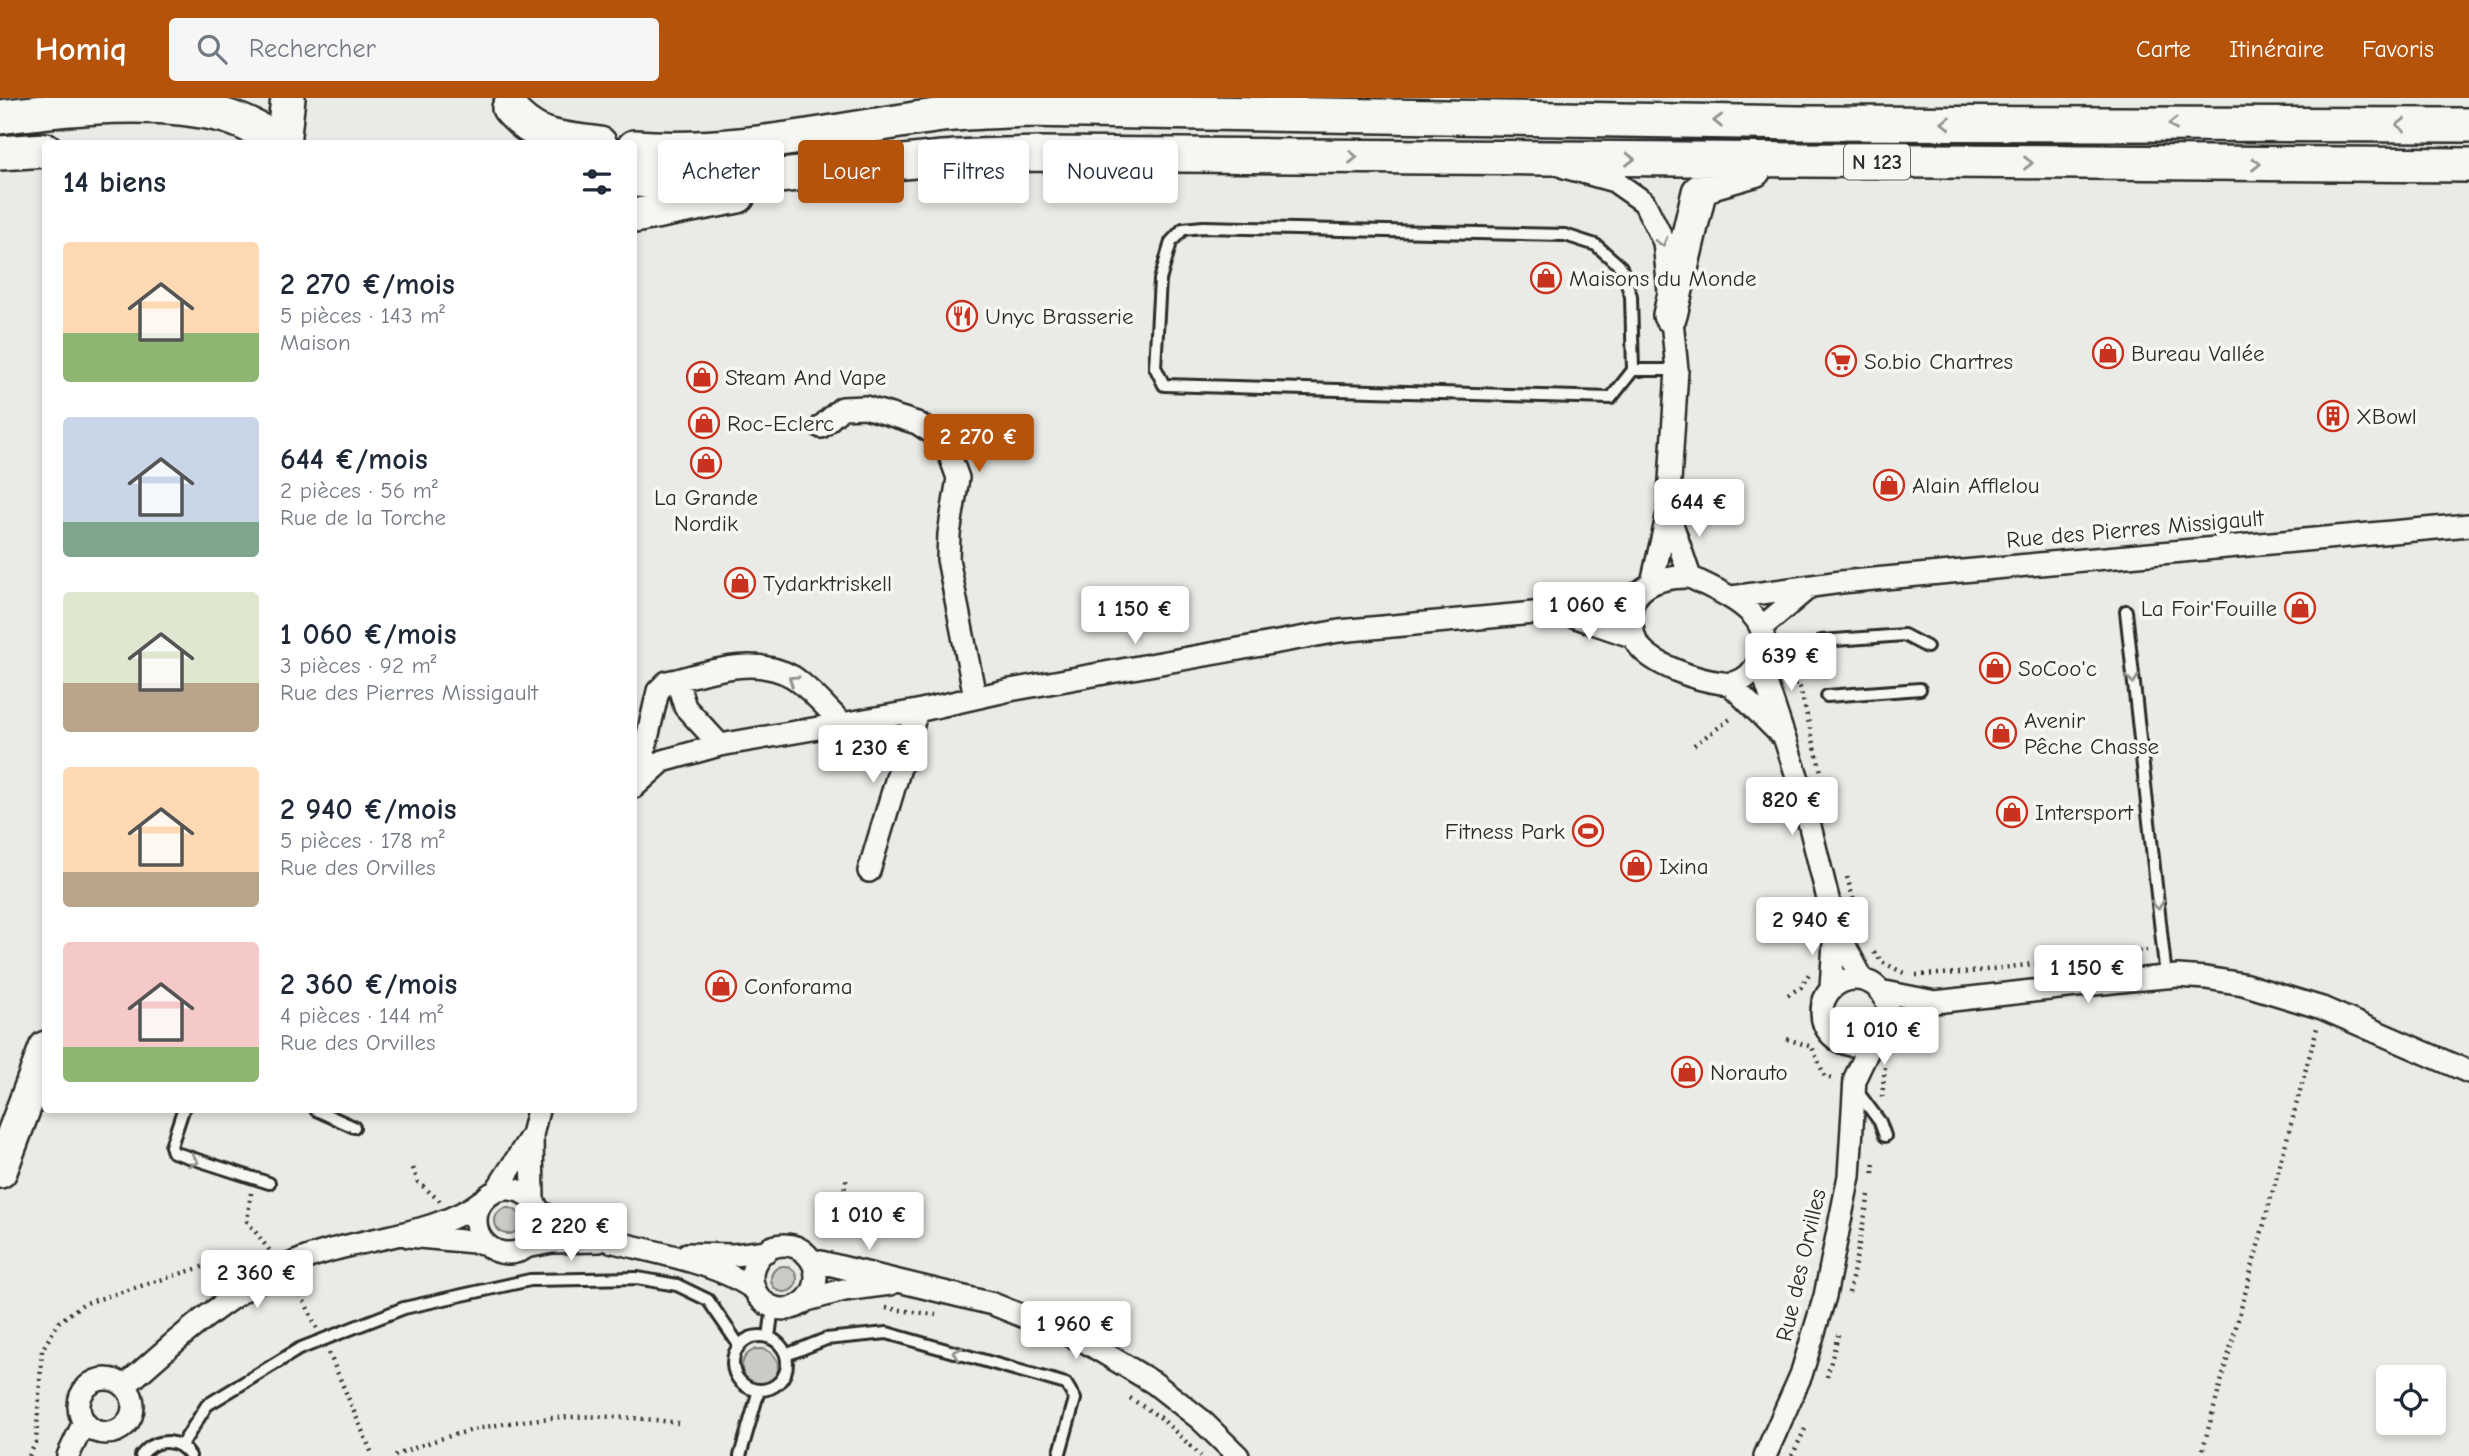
<!DOCTYPE html>
<html lang="fr">
<head>
<meta charset="utf-8">
<style>
  :root { --surface:#fff; --page:#f6f6f7; --text:#1f2937; --muted:#747a83; --accent:#b45309 }
  body { margin:0; font-family:"Comic Neue",sans-serif; background:var(--page); color:var(--text); height:100vh; display:flex; flex-direction:column; font-size:26px; white-space:nowrap }
  * { box-sizing:border-box; margin:0 }
  p { font-size:23px; color:var(--muted) }
  .icon { flex:none; width:38px; height:38px; fill:none; stroke:currentColor; stroke-width:2; stroke-linecap:round; stroke-linejoin:round }
  .map { position:relative; flex:1; overflow:hidden }
  .drawer { position:absolute; left:42px; top:42px; width:595px; height:973px; display:flex; flex-direction:column; background:var(--surface); border-radius:7px; box-shadow:0 4px 10px #0003 }
  .drawer>* { flex:none }
  .banner { position:absolute; left:658px; top:42px; width:665px; height:63px; display:flex; gap:14px }
  .fabs { position:absolute; left:2376px; top:1267px; display:grid; gap:14px }
  .fabs a { display:grid; place-items:center; width:70px; height:70px; border-radius:7px; background:var(--surface); box-shadow:0 4px 10px #0003; font-size:35px }
  .price { position:absolute; translate:-50% -60px; padding:0 16px; border-radius:7px; background:#fff; color:#222; font-size:23px; line-height:46px; filter:drop-shadow(0 2px 4px #0008) }
  .price::after { content:''; position:absolute; left:50%; top:42px; width:21px; height:16px; margin-left:-10px; background:inherit; clip-path:polygon(0 0,100% 0,50% 100%) }
  .price.on { background:var(--accent); color:#fff }
  ul { padding:0; list-style:none }
  li { display:flex; align-items:center; gap:21px; height:175px; padding:0 21px }
  li span { display:grid; place-items:center; flex:none; width:196px; height:140px; border-radius:7px; color:#555 }
  li>.icon { margin-inline-start:auto }
  span .icon { width:84px; height:84px; fill:#fffc; stroke-width:1 }
  li b { font-size:30px }
  h2 { display:flex; justify-content:space-between; align-items:center; height:84px; padding:0 21px; font-size:30px }
  .tag { padding:0 24px; border-radius:7px; background:var(--surface); box-shadow:0 4px 10px #0003; font-size:24px; line-height:63px }
  .tag.on { background:var(--accent); color:#fff }
  header { display:flex; align-items:center; gap:42px; box-sizing:border-box; height:98px; padding:0 35px; background:var(--accent); color:#fff }
  header strong { font-size:33px }
  nav { display:flex; gap:38px; margin-inline-start:auto; font-size:24px }
  .search { width:490px; height:63px; background:var(--page); display:flex; align-items:center; gap:18px; box-sizing:border-box; padding:0 24px; border-radius:7px; color:var(--muted); font-size:26px }
  .map>svg:first-child { display:block }
</style>
</head>
<body>
<header>
<strong>Homiq</strong>
<div class="search"><svg class="icon" aria-label="search" viewBox="0 0 24 24"><circle cx="10" cy="10" r="6"/><path d="M15 15l6 6"/></svg>Rechercher</div>
<nav><a>Carte</a><a>Itinéraire</a><a>Favoris</a></nav>
</header>
<div class="map">
<svg width="2469" height="1358" viewBox="0 0 2469 1358">
  <rect width="100%" height="100%" fill="#eaeae6"/>
  <filter id="ink" filterUnits="userSpaceOnUse"><feTurbulence type="fractalNoise" baseFrequency=".0143" numOctaves="2"/><feDisplacementMap in="SourceGraphic" scale="14" xChannelSelector="R" yChannelSelector="G"/><feConvolveMatrix kernelMatrix="1 2 1 2 8 2 1 2 1" color-interpolation-filters="sRGB"/></filter>
  <g filter="url(#ink)">
    <path fill="#cacac7" stroke="#7a7a79" stroke-width="2" d="M495 1123a13 13 0 1 1 26 0a13 13 0 1 1-26 0Z
      M771 1181a13 13 0 1 1 26 0a13 13 0 1 1-26 0Z
      M742 1269a18 18 0 1 1 36 0a18 18 0 1 1-36 0Z"/>
    <g fill="none" stroke-linecap="round" stroke-linejoin="round">
      <g stroke="#2b2b2b" stroke-width="16">
        <path id="lane" d="M1203 129 1565 137 1596 147 1621 169 1631 198 1633 272 1611 300 1164 287 1155 269 1160 182 1171 144 1183 131Z
          M1633 272H1677
          M2126 513 2166 879
          M1821 543 1904 537 1927 549
          M1827 598 1920 591
          M1857 993 1880 1024 1885 1038
          M183 1012 171 1048 173 1054 269 1085
          M316 1012 354 1029
          M733 1265a27 27 0 1 1 54 0a27 27 0 1 1-54 0Z
          M769 1239 773 1209
          M786 1257 826 1241 887 1235 1066 1286 1075 1301 1059 1358
          M181 1348 207 1307 299 1251 404 1210 530 1182 637 1180 677 1187 708 1202 739 1247
          M141 1358C154 1340 177 1339 190 1358
          M740 1358 759 1292"/>
      </g>
      <g stroke="#2b2b2b" stroke-width="26">
        <path id="street" d="M1564 69 1614 83 1644 104 1664 144 1677 272 1668 415 1652 485
          M821 329 842 310 865 309 917 325 934 336 950 358 958 380 949 436 948 461 975 599
          M1669 417 1690 479C1727 497 1787 520 1754 571 1746 582 1735 587 1722 585 1697 582 1655 568 1639 548 1633 541 1633 532 1631 523 1627 488 1662 478 1690 479
          M1732 499 1841 484 2469 427
          M1564 515 1634 539
          M1762 529 1807 491
          M1759 563 1799 684 1835 829 1863 882
          M1730 586 1779 635
          M720 647 685 609 677 582C714 572 757 558 793 579 811 591 828 612 844 627
          M637 684 658 593 667 584 677 582
          M634 689 663 663 720 647 917 613 1010 592 1339 533 1555 513 1634 500
          M869 773 917 613
          M1822 914a33 33 0 1 1 66 0a33 33 0 1 1-66 0Z
          M1831 890 1835 829
          M1880 893 1935 904 2130 882 2178 878 2206 880 2243 886 2322 910 2469 974
          M1885 928 1935 904
          M476 1123a32 32 0 1 1 64 0a32 32 0 1 1-64 0Z
          M496 1093 532 1037
          M533 1103 532 1037 538 1012
          M539 1114C563 1122 585 1136 610 1143 653 1154 719 1165 755 1192
          M408 1138 485 1145
          M752 1179a32 32 0 1 1 64 0a32 32 0 1 1-64 0Z
          M526 1149 552 1144 599 1143
          M687 1156 734 1157 767 1153
          M812 1162 993 1206 1084 1243 1154 1285 1200 1321 1238 1358
          M807 1202 844 1192 890 1186
          M79 1308a27 27 0 1 1 54 0a27 27 0 1 1-54 0Z
          M125 1288C175 1243 226 1197 287 1168 346 1139 434 1141 483 1102
          M68 1358 84 1324
          M1765 1358 1801 1277 1825 1198 1849 1078 1855 980 1874 940"/>
      </g>
      <g stroke="#2b2b2b" stroke-width="38">
        <path id="primary" d="M509 10C537 43 560 40 600 46
          M0 19C69 10 157 0 225 18 246 24 265 35 283 45
          M283 46 288 0
          M634 49C738 57 841 30 943 17 970 14 997 14 1024 12L1797 25 2469 27
          M0 55 46 52
          M634 82C739 88 838 70 942 60 974 57 1006 57 1038 56L2469 67
          M634 118 738 98
          M1670 217 1699 94 1712 84 1754 72
          M0 1073 46 950"/>
      </g>
      <path stroke="#2b2b2b" stroke-width="4.5" stroke-dasharray="2 5" stroke-linecap="butt" d="M1788 588 1797 585 1800 590 1831 713
        M1694 647 1733 619
        M1847 779 1861 828
        M1874 854 1882 864 1904 875
        M1916 877 1961 875 2147 852
        M1788 897 1801 889 1809 876
        M1787 941 1812 949 1825 979 1834 981
        M1882 999 1885 969
        M413 1070 418 1084 440 1103
        M1873 1075 1874 1062
        M251 1095 247 1123 270 1153
        M839 1118 847 1078
        M295 1184 317 1230
        M1849 1195 1869 1097
        M886 1210 936 1217
        M329 1255 373 1358
        M1827 1279 1838 1237
        M1130 1300 1161 1320 1201 1358
        M29 1358 36 1344 42 1252 59 1224 83 1206 234 1159
        M395 1358C483 1319 584 1311 678 1325
        M1792 1358 1806 1329
        M2201 1358 2317 930"/>
      <use href="#lane" stroke="#f6f6f2" stroke-width="10"/>
      <use href="#street" stroke="#f6f6f2" stroke-width="21"/>
      <use href="#primary" stroke="#f6f6f2" stroke-width="33"/>
    </g>
    <defs><path id="oneway-chevron" d="M-2-3.5L2.5 0L-2 3.5" fill="none" stroke-width="1.6" stroke-linecap="round" stroke-linejoin="round" transform="scale(1.75)"/></defs>
    <g stroke="#90908e">
      <use href="#oneway-chevron" transform="translate(1718 23) rotate(-179)"/>
      <use href="#oneway-chevron" transform="translate(1946 25) rotate(-180)"/>
      <use href="#oneway-chevron" transform="translate(2173 26) rotate(-180)"/>
      <use href="#oneway-chevron" transform="translate(2401 27) rotate(-180)"/>
      <use href="#oneway-chevron" transform="translate(1353 59)"/>
      <use href="#oneway-chevron" transform="translate(1630 61) rotate(1)"/>
      <use href="#oneway-chevron" transform="translate(2028 65)"/>
      <use href="#oneway-chevron" transform="translate(2256 66)"/>
      <use href="#oneway-chevron" transform="translate(1662 144) rotate(74)"/>
      <use href="#oneway-chevron" transform="translate(2133 581) rotate(84)"/>
      <use href="#oneway-chevron" transform="translate(793 582) rotate(-146)"/>
      <use href="#oneway-chevron" transform="translate(2158 807) rotate(84)"/>
      <use href="#oneway-chevron" transform="translate(194 1063) rotate(16)"/>
      <use href="#oneway-chevron" transform="translate(957 1255) rotate(-164)"/>
    </g>
  </g>
  <defs>
    <g id="shop-ring" transform="scale(1.575)"><circle r="9.5" fill="#f6f6f2" stroke="#c8321e" stroke-width="1.5"/><path d="M-5-2.5h2.3a2.7 3.5 0 0 1 5.4 0H5L5.5 6h-11ZM-1.5-2.5h3a1.5 2.3 0 0 0-3 0Z" fill="#c8321e"/></g>
    <g id="restaurant-ring" transform="scale(1.575)"><circle r="9.5" fill="#f6f6f2" stroke="#c8321e" stroke-width="1.5"/><path d="M-5-6h1v4h1v-4h1v4h1v-4h1v5L-1.5 .5V6h-2V.5L-5-1ZM5-6V6H3V1.5H1.5Q1.5-4 5-6Z" fill="#c8321e"/></g>
    <g id="supermarket-ring" transform="scale(1.575)"><circle r="9.5" fill="#f6f6f2" stroke="#c8321e" stroke-width="1.5"/><path d="M-6-5.5h2.5l.6 2H6L4.5 2H-2.5L-4.4-4H-6ZM-1.5 3.2a1.3 1.3 0 1 0 .1 0ZM3 3.2a1.3 1.3 0 1 0 .1 0Z" fill="#c8321e"/></g>
    <g id="building-ring" transform="scale(1.575)"><circle r="9.5" fill="#f6f6f2" stroke="#c8321e" stroke-width="1.5"/><path d="M-4-6H4V6H1V3H-1V6H-4ZM-2.5-4.3h1.7v1.8h-1.7ZM.8-4.3h1.7v1.8H.8ZM-2.5-1h1.7V.8h-1.7ZM.8-1h1.7V.8H.8Z" fill="#c8321e"/></g>
    <g id="stadium-ring" transform="scale(1.575)"><circle r="9.5" fill="#f6f6f2" stroke="#c8321e" stroke-width="1.5"/><path d="M0-5a6.5 5 0 1 0 0 10a6.5 5 0 1 0 0-10ZM-3.5-1.8h7v3.6h-7Z" fill="#c8321e"/></g>
  </defs>
  <g fill-rule="evenodd">
    <use href="#shop-ring" x="1546" y="180"/>
    <use href="#restaurant-ring" x="962" y="218"/>
    <use href="#shop-ring" x="2108" y="255"/>
    <use href="#supermarket-ring" x="1841" y="263"/>
    <use href="#shop-ring" x="702" y="279"/>
    <use href="#building-ring" x="2333" y="318"/>
    <use href="#shop-ring" x="704" y="325"/>
    <use href="#shop-ring" x="706" y="365"/>
    <use href="#shop-ring" x="1889" y="387"/>
    <use href="#shop-ring" x="740" y="485"/>
    <use href="#shop-ring" x="2300" y="510"/>
    <use href="#shop-ring" x="1995" y="570"/>
    <use href="#shop-ring" x="2001" y="635"/>
    <use href="#shop-ring" x="2012" y="714"/>
    <use href="#stadium-ring" x="1588" y="733"/>
    <use href="#shop-ring" x="1636" y="768"/>
    <use href="#shop-ring" x="721" y="888"/>
    <use href="#shop-ring" x="1687" y="974"/>
  </g>
  <g text-anchor="middle" dominant-baseline="central" stroke-width="7" stroke-linejoin="round" paint-order="stroke">
    <rect fill="#f6f6f2" stroke="#686867" stroke-width="2" x="1844" y="46.5" width="66" height="35" rx="5"/>
    <g font-size="21" font-weight="bold" fill="#2b2b2b">
      <text x="1877" y="64">N 123</text>
    </g>
    <g font-size="23" fill="#2b2b2b" stroke="#f6f6f2" text-anchor="start">
      <text x="1569" y="180">Maisons du Monde</text>
      <text x="985" y="218">Unyc Brasserie</text>
      <text x="2131" y="255">Bureau Vallée</text>
      <text x="1864" y="263">So.bio Chartres</text>
      <text x="725" y="279">Steam And Vape</text>
      <text x="2356" y="318">XBowl</text>
      <text x="727" y="325">Roc-Eclerc</text>
      <text x="1912" y="387">Alain Afflelou</text>
      <text x="706" y="399" text-anchor="middle">La Grande<tspan x="706" dy="26">Nordik</tspan></text>
      <text x="763" y="485">Tydarktriskell</text>
      <text x="2277" y="510" text-anchor="end">La Foir'Fouille</text>
      <text x="2018" y="570">SoCoo'c</text>
      <text x="2024" y="622">Avenir<tspan x="2024" dy="26">Pêche Chasse</tspan></text>
      <text x="2035" y="714">Intersport</text>
      <text x="1565" y="733" text-anchor="end">Fitness Park</text>
      <text x="1659" y="768">Ixina</text>
      <text x="744" y="888">Conforama</text>
      <text x="1710" y="974">Norauto</text>
    </g>
    <g font-size="23" fill="#2b2b2b" stroke="#f6f6f2">
      <text transform="translate(2135 431) rotate(-5)">Rue des Pierres Missigault</text>
      <text transform="translate(1801 1167) rotate(-77)">Rue des Orvilles</text>
    </g>
  </g>
</svg>
<div class="fabs">
<a><svg class="icon" aria-label="locate" viewBox="0 0 24 24"><circle cx="12" cy="12" r="6"/><path d="M12 2v4M12 18v4M2 12h4M18 12h4"/></svg></a>
</div>
<b class="price on" style="left:979px;top:376px">2 270 €</b>
<b class="price" style="left:1699px;top:441px">644 €</b>
<b class="price" style="left:1589px;top:544px">1 060 €</b>
<b class="price" style="left:1135px;top:548px">1 150 €</b>
<b class="price" style="left:1791px;top:595px">639 €</b>
<b class="price" style="left:873px;top:687px">1 230 €</b>
<b class="price" style="left:1792px;top:739px">820 €</b>
<b class="price" style="left:1812px;top:859px">2 940 €</b>
<b class="price" style="left:2088px;top:907px">1 150 €</b>
<b class="price" style="left:1884px;top:969px">1 010 €</b>
<b class="price" style="left:869px;top:1154px">1 010 €</b>
<b class="price" style="left:571px;top:1165px">2 220 €</b>
<b class="price" style="left:257px;top:1212px">2 360 €</b>
<b class="price" style="left:1076px;top:1263px">1 960 €</b>
<div class="banner">
<a class="tag">Acheter</a>
<a class="tag on">Louer</a>
<a class="tag">Filtres</a>
<a class="tag">Nouveau</a>
</div>
<section class="drawer">
<h2>14 biens<svg class="icon" aria-label="filters" viewBox="0 0 24 24"><path d="M4 7h16M4 17h16"/><circle cx="9" cy="7" r="2"/><circle cx="15" cy="17" r="2"/></svg></h2>
<ul>
<li><span style="background:linear-gradient(#ffd9b3 65%,#8fb573 0)"><svg class="icon" aria-label="home" viewBox="0 0 24 24"><path d="M3 11l9-7 9 7M6 9v11h12V9"/></svg></span><div><b>2 270 €/mois</b><p>5 pièces · 143 m²</p><p>Maison</p></div></li>
<li><span style="background:linear-gradient(#c9d6e8 75%,#7fa58c 0)"><svg class="icon" aria-label="home" viewBox="0 0 24 24"><path d="M3 11l9-7 9 7M6 9v11h12V9"/></svg></span><div><b>644 €/mois</b><p>2 pièces · 56 m²</p><p>Rue de la Torche</p></div></li>
<li><span style="background:linear-gradient(#dfe7d0 65%,#b9a48a 0)"><svg class="icon" aria-label="home" viewBox="0 0 24 24"><path d="M3 11l9-7 9 7M6 9v11h12V9"/></svg></span><div><b>1 060 €/mois</b><p>3 pièces · 92 m²</p><p>Rue des Pierres Missigault</p></div></li>
<li><span style="background:linear-gradient(#ffd9b3 75%,#b9a48a 0)"><svg class="icon" aria-label="home" viewBox="0 0 24 24"><path d="M3 11l9-7 9 7M6 9v11h12V9"/></svg></span><div><b>2 940 €/mois</b><p>5 pièces · 178 m²</p><p>Rue des Orvilles</p></div></li>
<li><span style="background:linear-gradient(#f6c9c9 75%,#8fb573 0)"><svg class="icon" aria-label="home" viewBox="0 0 24 24"><path d="M3 11l9-7 9 7M6 9v11h12V9"/></svg></span><div><b>2 360 €/mois</b><p>4 pièces · 144 m²</p><p>Rue des Orvilles</p></div></li>
</ul>
</section>
</div>
</body>
</html>
